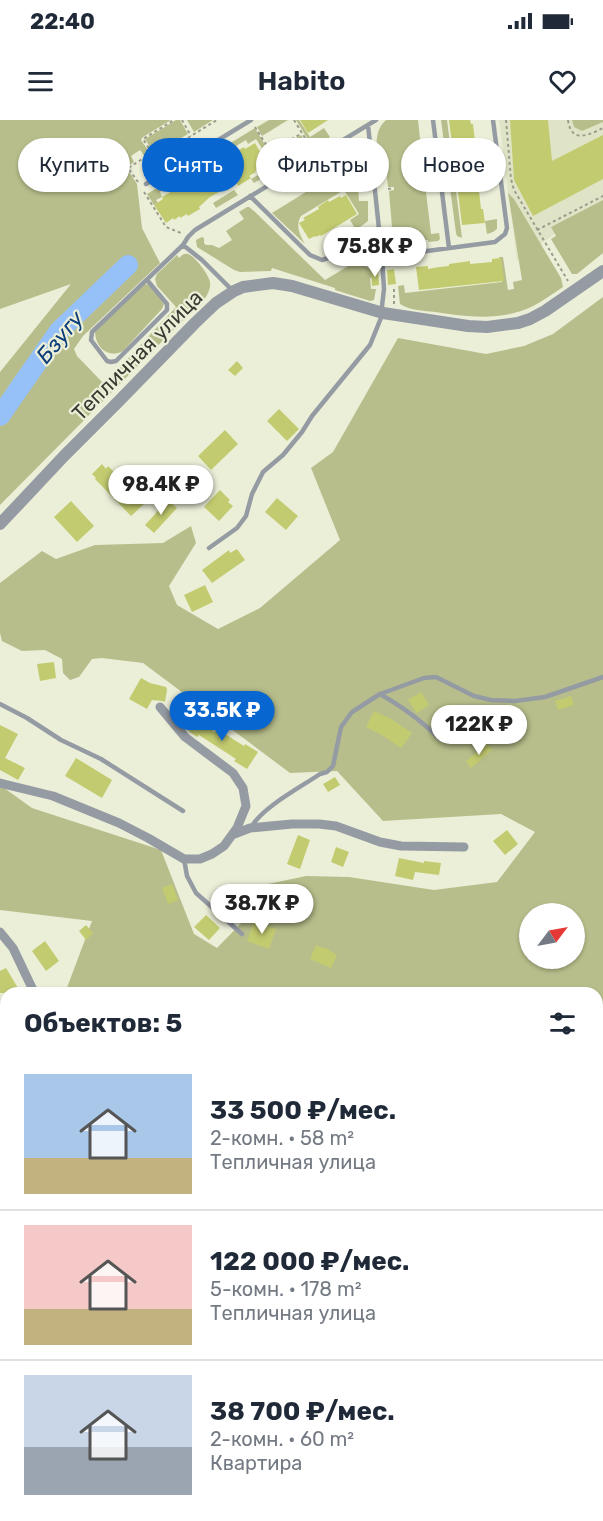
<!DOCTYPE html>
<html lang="ru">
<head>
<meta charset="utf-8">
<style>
  :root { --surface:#fff; --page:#f2f2f3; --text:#1f2937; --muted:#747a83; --line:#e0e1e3; --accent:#0766cf }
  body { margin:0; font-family:Rubik,sans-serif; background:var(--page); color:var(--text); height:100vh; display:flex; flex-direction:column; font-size:22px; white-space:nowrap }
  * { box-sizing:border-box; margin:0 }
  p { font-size:20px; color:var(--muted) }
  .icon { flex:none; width:33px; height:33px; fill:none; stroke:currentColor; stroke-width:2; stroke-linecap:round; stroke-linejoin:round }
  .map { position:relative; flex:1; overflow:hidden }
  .drawer { position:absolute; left:0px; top:867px; width:603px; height:534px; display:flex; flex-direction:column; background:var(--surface); border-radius:18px 18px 0 0; box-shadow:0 2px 4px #0004 }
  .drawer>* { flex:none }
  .banner { position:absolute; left:18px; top:18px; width:567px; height:54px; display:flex; gap:12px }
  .needle { width:39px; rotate:58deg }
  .fabs { position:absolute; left:519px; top:783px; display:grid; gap:12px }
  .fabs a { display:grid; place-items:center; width:66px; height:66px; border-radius:50%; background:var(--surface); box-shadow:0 2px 4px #0004; font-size:30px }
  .price { position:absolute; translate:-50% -51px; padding:0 14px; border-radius:21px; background:#fff; color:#222; font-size:20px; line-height:39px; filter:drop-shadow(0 2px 3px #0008) }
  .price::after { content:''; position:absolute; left:50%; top:36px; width:18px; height:14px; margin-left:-9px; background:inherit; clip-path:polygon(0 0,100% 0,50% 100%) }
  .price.active { background:var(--accent); color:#fff }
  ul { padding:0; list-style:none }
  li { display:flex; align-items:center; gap:18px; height:150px; padding:0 24px }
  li+li { border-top:2px solid var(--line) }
  li span { display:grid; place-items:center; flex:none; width:168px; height:120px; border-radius:0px; color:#555 }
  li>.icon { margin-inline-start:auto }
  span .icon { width:72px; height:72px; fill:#fffc; stroke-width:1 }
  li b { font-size:26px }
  h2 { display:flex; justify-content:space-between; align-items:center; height:72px; padding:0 24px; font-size:26px }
  .chip { padding:0 21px; border-radius:27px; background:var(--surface); box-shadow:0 2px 4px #0004; font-size:21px; line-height:54px }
  .chip.active { background:var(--accent); color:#fff }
  .status { display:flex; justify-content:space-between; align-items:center; height:42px; padding:0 30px; background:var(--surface); direction:ltr }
  .status svg { height:16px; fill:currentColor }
  header { display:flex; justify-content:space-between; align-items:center; height:78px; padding:0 24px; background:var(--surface); font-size:27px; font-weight:600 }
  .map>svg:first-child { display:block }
</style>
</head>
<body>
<div class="status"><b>22:40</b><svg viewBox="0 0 49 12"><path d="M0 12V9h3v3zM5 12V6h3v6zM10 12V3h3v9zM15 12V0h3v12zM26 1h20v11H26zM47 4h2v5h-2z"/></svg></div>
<header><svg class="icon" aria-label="menu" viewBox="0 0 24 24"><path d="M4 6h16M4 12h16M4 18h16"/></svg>Habito<svg class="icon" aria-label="heart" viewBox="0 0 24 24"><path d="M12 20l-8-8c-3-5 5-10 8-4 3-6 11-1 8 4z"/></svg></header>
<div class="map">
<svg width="603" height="1401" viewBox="0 0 603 1401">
  <rect width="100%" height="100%" fill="#ecefd8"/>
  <path fill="#e0e4c6" d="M499 0H603V85L580 96 517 141Z"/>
  <path fill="#b8be8b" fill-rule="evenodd" d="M0 0H171L143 17 141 20 150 33 145 37 140 30 131 36 134 42 126 47 137 64 142 108 160 143 83 216 74 229 77 236 104 264 176 187 157 166 155 159 157 154 177 135 179 138C182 135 184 133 188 134 195 136 209 155 210 162 211 168 208 173 206 177L0 385V252L71 164 0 189Z
    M176 0H180L188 14 154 34 145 19Z
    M187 0H213L194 12Z
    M269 0H288L262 16 257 7Z
    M296 0H299L310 17 324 8 330 17 313 28Z
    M386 0H418L422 38H430L431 40 419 42V44L431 43V47L423 48 425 60 432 59 433 63 422 64V66H433L434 70 426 72 431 114 439 113 440 119 438 121 428 122V120H425V123L405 125 404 123H402L401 126H395L391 125 393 122V119L389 71 394 70V67H388L384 29 377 30C376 18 377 8 386 0Z
    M441 0H447L462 118 457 116 456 113Z
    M572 0H603V2L582 11 574 7Z
    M255 8 279 48 254 63 251 59 265 51 262 46 270 41 256 19 248 24 246 20 160 72 162 77 156 80 158 83 154 85 147 74Z
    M301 15 310 29 305 32 300 25 281 37 285 44 282 46 274 32Z
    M356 21C362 21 363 26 363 31L355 32 356 44H364L365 52 357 53 359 81H368V101L356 110 350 100 359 94 344 70 301 96C295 106 300 115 305 124L272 93 343 49 334 34 337 32 342 39 351 33 347 26Z
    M234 70 238 75 216 88 213 83Z
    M508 73 514 79 561 158 563 167C552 174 542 182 531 187 501 201 467 197 435 192 424 191 409 190 400 184L398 166 404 165 405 173 502 162 499 137H503L508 170 514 169 513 162 522 160Z
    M603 80V133L577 154H572L551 119 556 116 551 107Z
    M247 87H249L254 91 325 160 350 145 349 141 365 131 362 125 367 122C371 124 373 127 373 132H366L363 135 365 146 369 148 375 145 376 157 370 158 371 169H376L374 180 370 181 335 170V168L272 148 271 151 240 152 234 150 197 127 196 120 202 117 204 118V123L206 125H212L219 128 232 120 226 111 244 99 239 92Z
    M497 99V109L493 112 487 114 485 101Z
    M145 164 149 165 164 184 162 189 123 231C108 239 95 227 95 211Z
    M603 177V1401H86L87 1395H597V873H65L92 801 0 790V665L32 688 161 730 194 814 217 828 251 793 268 764 306 756 349 757 434 770 497 762 535 712 501 694 383 701 337 651 290 653 143 543 102 538 92 539 79 557 70 560 63 553 62 539 45 530 22 531 2 521 0 513V463L42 431 56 439 95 425 163 423 191 406 196 423 169 466 177 485 218 509 260 488 340 420 311 348 333 332 398 218 486 234 524 226 553 214ZM530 794H574V838H530Z
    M0 908H6V1305L0 1302Z"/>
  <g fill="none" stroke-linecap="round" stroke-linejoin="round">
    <path stroke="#96c0f8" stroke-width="20" d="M0 296 59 211 128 145"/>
  </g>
  <path fill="#c3cb70" d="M300 0H328L308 13Z
    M449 0H470L471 4H473L476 31H474L476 50H478L481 71H479L481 89H483L485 103 462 105Z
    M510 0H548L552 41 603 15V59L533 96 514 60Z
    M255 23 266 42 260 45 261 47 255 51 256 52 249 56 251 58 238 66 237 63 231 67 230 66 210 77 199 87 200 89 188 96 187 94 180 98V96L174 100 173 98 166 103 154 85 163 79 162 77 194 58 195 60 214 49 212 47 244 27 245 29Z
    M346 75 357 94 321 116 320 115 316 117 315 116 309 119 299 103 305 100 303 98 319 89 318 87 328 80 329 82 340 76 341 78Z
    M501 138 504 161 419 170 416 147 428 146V149L439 147 449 146V144L470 141V144L492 142V139Z
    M394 149 396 164 388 165 387 150Z
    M378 150 379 165 372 166 371 151Z
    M237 241 243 248 235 256 228 250Z
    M279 289 299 309 287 321 267 301Z
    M225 310 238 324 211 350 198 336Z
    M102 344 106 349 108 346 145 383 131 396 95 359 96 358 92 354Z
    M220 370 230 380 228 382 233 386 219 401 204 387Z
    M277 378 298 396 286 410 265 392Z
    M168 380 177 388 154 413 145 405Z
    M71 381 94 406 77 422 54 397Z
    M237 429 245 440 212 463 202 450 229 430 230 433Z
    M205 465 213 482 192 492 184 475Z
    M54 542 56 558 40 561 37 544Z
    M141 558 150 563 166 567 167 570 165 582 162 581 152 580 147 589 129 579Z
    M421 572 429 585 417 593 408 580Z
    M571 576 574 585 558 590 555 581Z
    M454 584 462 596 445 607 437 595Z
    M516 590 524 608 508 615 500 597Z
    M374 591 391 599 412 613 401 628 382 615 366 607Z
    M187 596 195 601 196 599 215 612 217 609 244 626 245 624 258 632 247 649 234 641 236 639 199 615 197 617 190 612 182 603Z
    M0 605 18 614 5 638 25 648 18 660 0 650Z
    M487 624 492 630 471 648 466 641Z
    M76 638 112 660 102 678 65 656Z
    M335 657 340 665 328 672 323 664Z
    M507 710 518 724 505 735 493 721Z
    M298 715 310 720 300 749 287 744Z
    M336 727 349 732 343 747 331 742Z
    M399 738 424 743V741L441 743 439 755 415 752 413 760 395 756Z
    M172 764 178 780 168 784 162 768Z
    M206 795 220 808 209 820 194 807Z
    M254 802 276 809 269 829 247 821Z
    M86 805 93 813 86 820 79 811Z
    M45 821 59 841 46 851 32 831Z
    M316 825 323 828 324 827 337 835 331 848 310 839Z
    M6 848 21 873H0V851Z"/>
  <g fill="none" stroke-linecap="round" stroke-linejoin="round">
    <path stroke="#9b9d8c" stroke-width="2" stroke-dasharray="3 3" stroke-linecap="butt" d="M182 0 191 16
      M294 0 313 31
      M506 0 511 59 514 70 568 161
      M568 0C571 24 589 15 603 8
      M255 7 281 48
      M271 32 302 13
      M152 33 143 19 174 0
      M419 43 431 42
      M138 62 128 48 152 33 155 38 217 0
      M422 66 433 64
      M388 69 394 68
      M144 72 166 107 181 113
      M537 110 603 76
      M394 169V185"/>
    <path stroke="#959ba3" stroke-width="4.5" d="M433 0 449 128
      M368 5 382 137
      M146 64 251 0
      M250 76 310 135 322 140 328 138 378 108
      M183 125 188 117 195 110 376 0
      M147 160 167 184V190L116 241 111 242 107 241 91 220 92 212 183 125 202 140 232 170
      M209 428 237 408 246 396 252 374 263 352 283 335 302 312 312 296 370 225 383 193 382 186 384 169 382 137 495 122 505 114 507 108 493 0
      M380 574C404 588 419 599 439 618
      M0 584 27 598 61 620 101 639 183 691
      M252 706C263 687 301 667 320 654L327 652 333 646 341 607 352 592 380 574 424 558 436 557 474 576 491 580 515 581 545 577 603 557
      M184 739 187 756 196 773 242 814
      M0 1266 6 1265
      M597 1273 603 1274"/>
    <path stroke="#959ba3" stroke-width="9" d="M0 663 53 676 119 703 148 718 184 739H200L212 734 224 726 237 708 246 686 243 668 233 653 185 617 160 587
      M232 715 250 708 292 704H319L336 706 380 722 401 726 464 727
      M0 812 13 828 33 870
      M0 1354 6 1356
      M47 1401 48 1395"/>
    <path stroke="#959ba3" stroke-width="12" d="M0 404 64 336 118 282 195 203 216 183 234 171 243 167 273 163 292 166 383 193 468 206 487 207 518 203 530 199 545 191 603 151"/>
  </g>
  <g text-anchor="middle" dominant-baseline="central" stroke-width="4.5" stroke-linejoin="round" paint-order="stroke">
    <g font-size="21" fill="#393a31" stroke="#ecefd8">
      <text transform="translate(137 235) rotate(-45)">Тепличная улица</text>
    </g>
    <g font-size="22" font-style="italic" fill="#0a3c7a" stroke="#ecefd8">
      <text transform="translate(60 217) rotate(-50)">Бзугу</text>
    </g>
  </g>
</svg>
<div class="fabs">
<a><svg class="needle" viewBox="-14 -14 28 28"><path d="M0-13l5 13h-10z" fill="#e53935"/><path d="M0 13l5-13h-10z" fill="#747a83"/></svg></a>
</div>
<b class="price" style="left:375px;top:158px">75.8K ₽</b>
<b class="price" style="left:161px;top:396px">98.4K ₽</b>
<b class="price active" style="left:222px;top:622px">33.5K ₽</b>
<b class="price" style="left:479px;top:636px">122K ₽</b>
<b class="price" style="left:262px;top:815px">38.7K ₽</b>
<div class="banner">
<a class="chip">Купить</a>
<a class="chip active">Снять</a>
<a class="chip">Фильтры</a>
<a class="chip">Новое</a>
</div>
<section class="drawer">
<h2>Объектов: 5<svg class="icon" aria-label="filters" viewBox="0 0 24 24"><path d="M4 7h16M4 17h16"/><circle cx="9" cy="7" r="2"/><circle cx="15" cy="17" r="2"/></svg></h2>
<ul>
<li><span style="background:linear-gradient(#a9c7e8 70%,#c2b280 0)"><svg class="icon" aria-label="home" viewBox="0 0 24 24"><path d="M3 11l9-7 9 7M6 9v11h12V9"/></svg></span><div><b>33 500 ₽/мес.</b><p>2-комн. · 58 m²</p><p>Тепличная улица</p></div></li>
<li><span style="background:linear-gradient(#f6c9c9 70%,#c2b280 0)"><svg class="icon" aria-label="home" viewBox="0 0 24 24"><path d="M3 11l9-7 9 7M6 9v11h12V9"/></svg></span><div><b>122 000 ₽/мес.</b><p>5-комн. · 178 m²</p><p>Тепличная улица</p></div></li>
<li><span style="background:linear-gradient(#c9d6e8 60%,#9aa5b1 0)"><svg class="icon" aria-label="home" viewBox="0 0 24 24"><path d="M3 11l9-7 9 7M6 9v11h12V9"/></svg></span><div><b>38 700 ₽/мес.</b><p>2-комн. · 60 m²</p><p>Квартира</p></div></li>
</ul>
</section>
</div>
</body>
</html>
